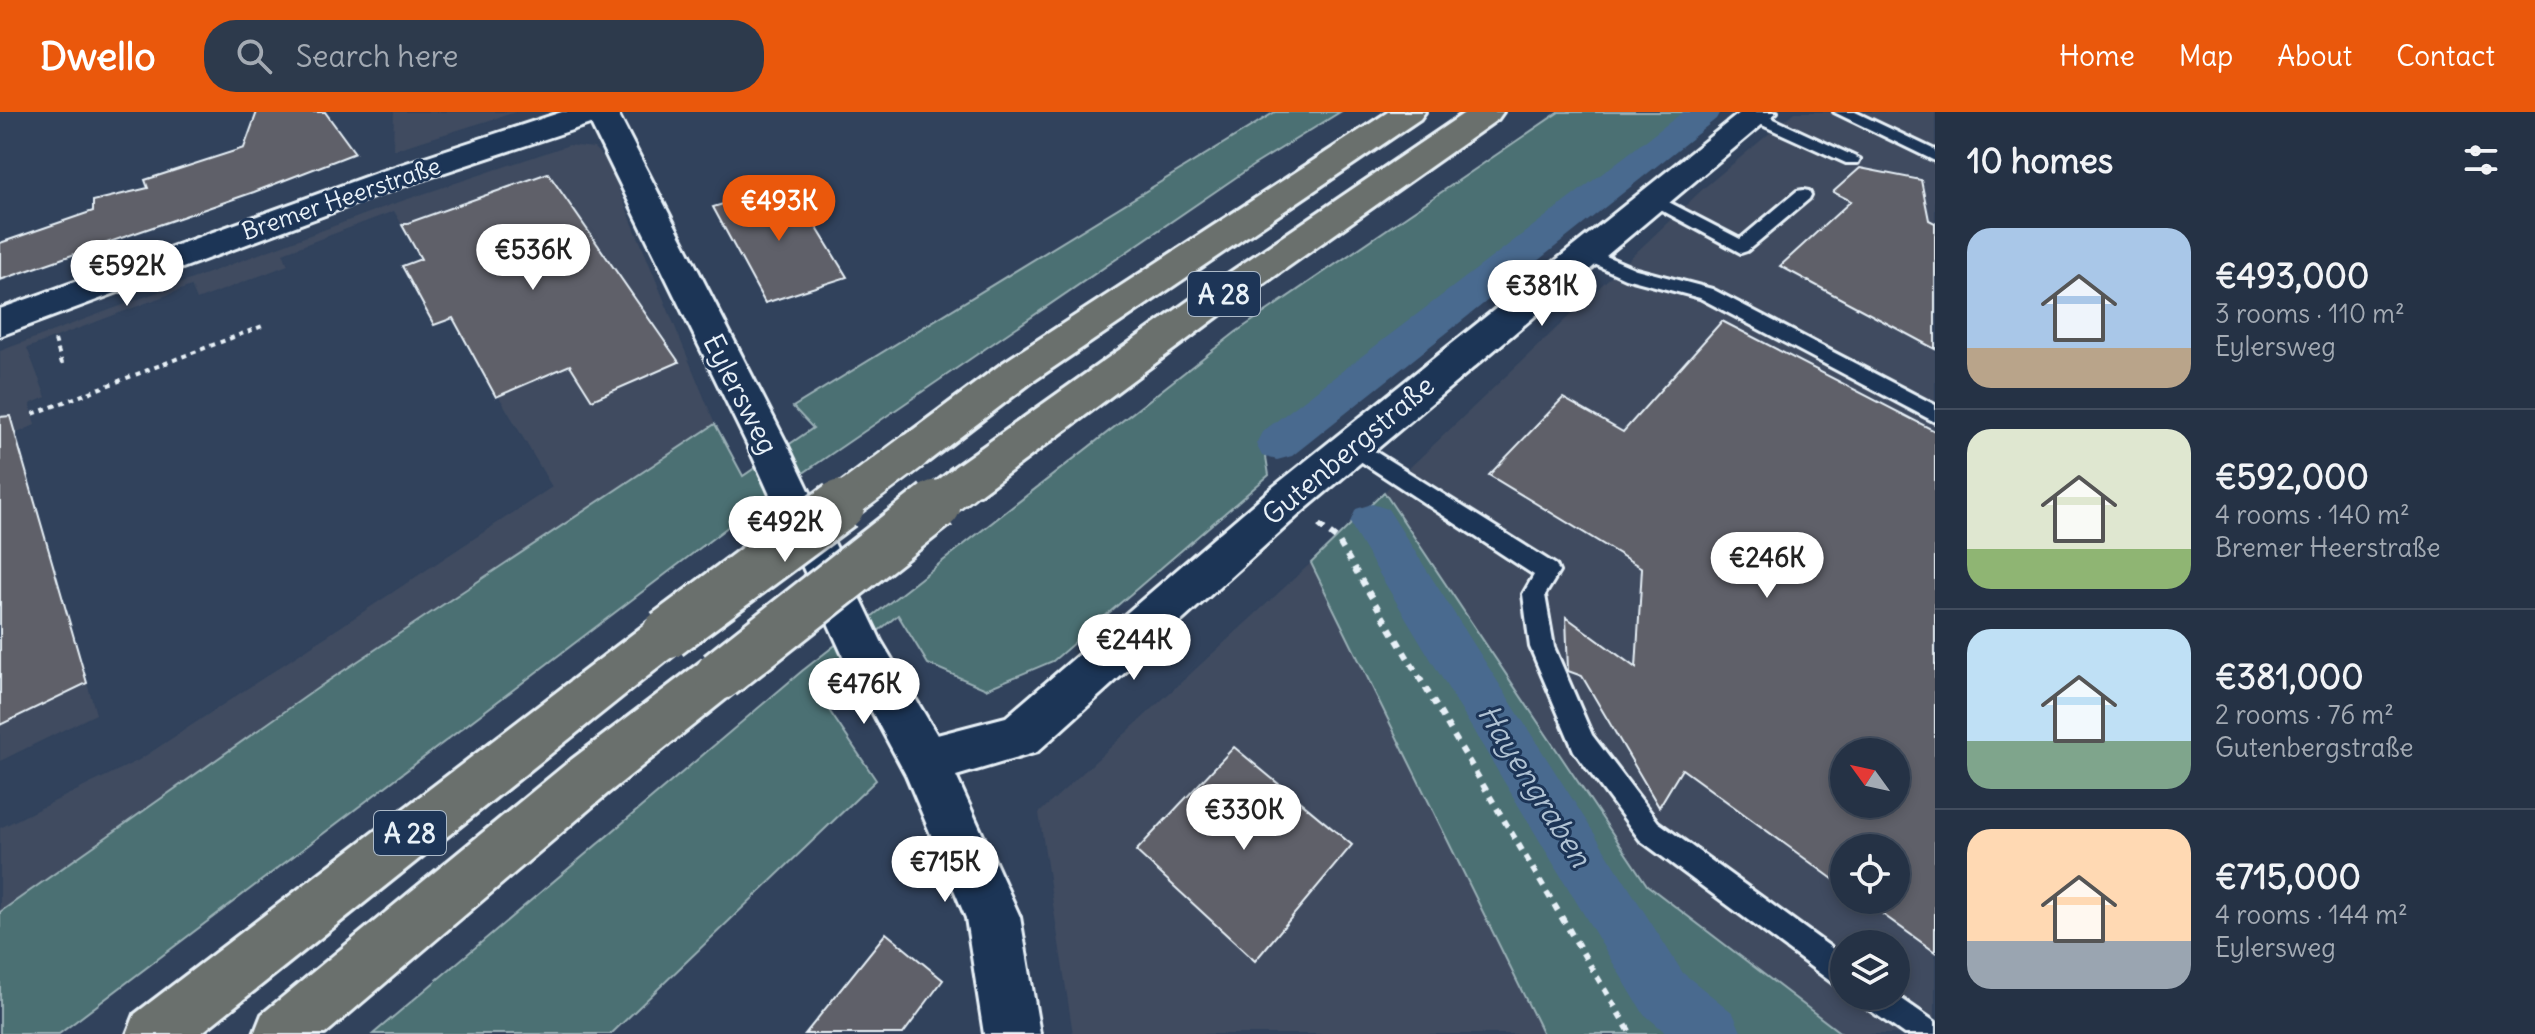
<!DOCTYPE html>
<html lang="en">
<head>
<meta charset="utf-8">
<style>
  :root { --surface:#253245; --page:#2d3a4c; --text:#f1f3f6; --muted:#a3aab3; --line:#424d5e; --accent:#ea580c }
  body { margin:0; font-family:Delius,sans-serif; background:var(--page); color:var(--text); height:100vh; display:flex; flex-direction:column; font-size:30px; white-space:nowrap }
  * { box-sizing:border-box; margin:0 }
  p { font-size:26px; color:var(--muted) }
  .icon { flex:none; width:44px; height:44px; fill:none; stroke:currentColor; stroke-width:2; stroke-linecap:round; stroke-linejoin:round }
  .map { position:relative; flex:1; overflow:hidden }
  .details { display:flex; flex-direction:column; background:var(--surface); width:600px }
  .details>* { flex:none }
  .needle { width:52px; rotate:303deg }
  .controls { position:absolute; left:1830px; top:626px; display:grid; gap:16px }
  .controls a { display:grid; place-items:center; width:80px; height:80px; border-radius:50%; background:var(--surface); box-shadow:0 4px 12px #0003,0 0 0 2px var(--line); font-size:40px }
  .price { position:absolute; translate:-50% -68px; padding:0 18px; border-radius:28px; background:#fff; color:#222; font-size:26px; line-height:52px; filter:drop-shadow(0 2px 4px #0008) }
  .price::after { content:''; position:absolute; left:50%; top:48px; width:24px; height:18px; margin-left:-12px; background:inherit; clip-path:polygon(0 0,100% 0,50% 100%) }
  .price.current { background:var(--accent); color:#fff }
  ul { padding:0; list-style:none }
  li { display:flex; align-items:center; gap:24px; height:200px; padding:0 32px }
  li+li { border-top:2px solid var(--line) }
  li span { display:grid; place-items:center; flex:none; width:224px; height:160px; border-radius:24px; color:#555 }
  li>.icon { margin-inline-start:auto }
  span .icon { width:96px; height:96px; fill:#fffc; stroke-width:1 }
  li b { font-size:34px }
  h2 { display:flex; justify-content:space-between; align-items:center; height:96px; padding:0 32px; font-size:34px }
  header { display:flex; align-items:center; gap:48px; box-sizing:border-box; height:112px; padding:0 40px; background:var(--accent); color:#fff }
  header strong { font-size:38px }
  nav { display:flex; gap:44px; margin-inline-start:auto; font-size:28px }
  .search { width:560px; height:72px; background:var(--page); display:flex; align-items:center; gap:20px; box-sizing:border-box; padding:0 28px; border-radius:32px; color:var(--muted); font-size:30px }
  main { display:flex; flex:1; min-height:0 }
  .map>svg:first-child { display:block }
</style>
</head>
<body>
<header>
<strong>Dwello</strong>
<div class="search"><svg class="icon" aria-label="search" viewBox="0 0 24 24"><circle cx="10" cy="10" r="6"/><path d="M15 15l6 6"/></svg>Search here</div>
<nav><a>Home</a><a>Map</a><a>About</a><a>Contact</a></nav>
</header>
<main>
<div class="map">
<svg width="1935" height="922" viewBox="0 0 1935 922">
  <rect width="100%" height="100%" fill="#31425c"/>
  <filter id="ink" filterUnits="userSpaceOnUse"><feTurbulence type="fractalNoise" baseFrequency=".0125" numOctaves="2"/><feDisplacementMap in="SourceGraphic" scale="16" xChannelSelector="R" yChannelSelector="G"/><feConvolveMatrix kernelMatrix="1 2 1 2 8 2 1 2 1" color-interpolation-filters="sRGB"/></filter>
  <g filter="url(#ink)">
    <path fill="#3f4b60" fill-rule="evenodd" d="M394 0H516L393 38Z
      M1795 0H1935V922H1842L1647 773 1384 380 1705 75ZM1844 640H1896V692H1844ZM1844 736H1896V788H1844ZM1844 832H1896V884H1844Z
      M569 33 594 36 607 49 715 312 325 571 0 800V716L139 648 552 375 453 206 433 213 402 154 421 146 394 99 283 141 288 153 197 188 191 174 27 236 46 285 30 292 35 313 15 322 96 602 0 649V239L390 93Z
      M1311 451 1543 922H1073L1039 701Z"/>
    <path fill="#4b7073" stroke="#9ab0b6" stroke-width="2" d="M1275 0H1340L1254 53 758 392 59 922H0V800L325 571 715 312 743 364 813 316 793 295Z
      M1559 0H1695L1263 327 1269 363 1053 549 986 577 928 552 898 503 812 573 876 668 611 922H373L802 559 1236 220Z
      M1384 380 1647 773 1842 922H1543L1311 451Z"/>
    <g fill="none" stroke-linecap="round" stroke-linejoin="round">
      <path fill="#496a8f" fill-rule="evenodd" d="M1683 0H1720L1716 7 1292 344 1277 348 1262 344 1256 332 1262 320Z
        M1372 392 1388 397 1683 861 1733 901 1742 922H1667L1643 901 1356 423 1350 410 1356 397Z"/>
    </g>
    <path fill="#5f6069" stroke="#e8f1f8" stroke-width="2" fill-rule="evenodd" d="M257 0H325L355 41 254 80 0 168V131L93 99V89L148 76 145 68 244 36Z
      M1860 56 1921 68 1929 108 1935 111V237L1780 154 1851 89 1833 80Z
      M548 61 679 250 592 288 570 253 496 285 453 206 434 213 402 154 421 147 402 113Z
      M790 72 847 165 765 191 713 95Z
      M1722 209 1935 319V840L1863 788H1896V736H1844V775L1682 657 1659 695 1582 564 1568 559 1566 505 1636 556 1642 456 1489 363 1563 286 1623 320ZM1844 640H1896V692H1844Z
      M10 304 87 571 0 613V305Z
      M1234 635 1352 733 1255 849 1136 739Z
      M886 821 943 868 903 922H805Z"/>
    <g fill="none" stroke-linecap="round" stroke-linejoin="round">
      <g stroke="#e8f1f8" stroke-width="6">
        <path id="lane" d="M1752 0 1761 1 1860 47 1858 51H1846L1749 7 1747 4Z
          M1834 0H1855L1935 38V49Z
          M1803 78 1809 79 1811 83 1809 87 1747 139 1741 141 1643 88 1651 83 1657 84 1740 127 1797 79Z
          M1585 135 1636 157 1712 177 1935 293V310L1700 186 1625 166 1579 145 1576 141 1579 137Z
          M1352 325 1556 453 1559 460 1545 483 1554 535 1592 623 1658 710 1844 845V876L1834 872 1640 728 1574 639 1530 535 1523 482 1534 463 1345 339 1342 333 1345 327Z
          M1896 883 1935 910V922H1904L1864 894 1860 884Z"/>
      </g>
      <g stroke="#e8f1f8" stroke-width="6">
        <path id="street" d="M585 0H617L787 332 881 529 937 623 1006 605 1272 376 1741 0H1777L1302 400 1037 640 956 664 1020 805 1040 922H984L966 806 906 663 849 557 747 332Z"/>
      </g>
      <g stroke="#e8f1f8" stroke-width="6">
        <path id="secondary" d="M562 0H610L605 7 400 75 0 224V197L376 61Z"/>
      </g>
      <g stroke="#e8f1f8" stroke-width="6">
        <path id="highway" d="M1388 0H1425L1420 7 1032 270 926 351 912 356 898 351 892 340 898 329 1004 250Z
          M1466 0H1503L1498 7 1224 200 980 382 965 386 950 382 944 370 950 358 1198 182Z
          M667 502 683 508 690 522 683 536 200 922H127L135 902 651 508Z
          M720 542 737 548 743 563 737 578 607 682 325 922H254L262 902 571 648 703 548Z"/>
      </g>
      <path stroke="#e8f1f8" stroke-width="4" stroke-dasharray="5 5" stroke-linecap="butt" d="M55 228 63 255
        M33 302 265 213"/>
      <path stroke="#e8f1f8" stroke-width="6" stroke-dasharray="7 7" stroke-linecap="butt" d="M1319 413 1337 427 1631 922"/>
      <use href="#lane" fill="#1d3557" fill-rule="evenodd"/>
      <use href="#street" fill="#1d3557" fill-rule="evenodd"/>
      <use href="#secondary" fill="#1d3557" fill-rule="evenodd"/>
      <use href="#highway" fill="#6b706d" fill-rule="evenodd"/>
      <g stroke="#e8f1f8" stroke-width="41" stroke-linecap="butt">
        <path id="highway-bridge-far1" d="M838 395 912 340
          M933 395 965 370"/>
      </g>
      <g stroke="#e8f1f8" stroke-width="55" stroke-linecap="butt">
        <path id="highway-bridge" d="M667 522 840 393
          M720 563 936 393"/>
      </g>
      <use href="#highway-bridge-far1" stroke="#6b706d" stroke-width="36"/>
      <use href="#highway-bridge" stroke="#6b706d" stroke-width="49"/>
    </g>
  </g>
  <g text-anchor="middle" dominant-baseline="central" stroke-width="6" stroke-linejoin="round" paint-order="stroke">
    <g font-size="24" fill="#e8f1f8" stroke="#1d3557">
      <text transform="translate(341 86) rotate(-19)">Bremer Heerstraße</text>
    </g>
    <g fill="#1d3557" stroke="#abb9c8" stroke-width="2">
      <rect x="1188" y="160" width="72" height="44" rx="6"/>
      <rect x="374" y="699" width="72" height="44" rx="6"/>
    </g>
    <g font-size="26" font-weight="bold" fill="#e8f1f8">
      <text x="1224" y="182">A 28</text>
      <text x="410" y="721">A 28</text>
    </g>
    <g font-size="28" fill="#e8f1f8" stroke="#1d3557">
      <text transform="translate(741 282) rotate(63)">Eylersweg</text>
      <text transform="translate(1348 338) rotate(-40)">Gutenbergstraße</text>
    </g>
    <g font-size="30" font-style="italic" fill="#b0c2d3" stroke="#1d3557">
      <text transform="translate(1535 673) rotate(58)">Hayengraben</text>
    </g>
  </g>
</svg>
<div class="controls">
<a><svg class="needle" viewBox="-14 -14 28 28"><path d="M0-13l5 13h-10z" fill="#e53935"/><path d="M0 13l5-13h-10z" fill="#a3aab3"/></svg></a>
<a><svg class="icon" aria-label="locate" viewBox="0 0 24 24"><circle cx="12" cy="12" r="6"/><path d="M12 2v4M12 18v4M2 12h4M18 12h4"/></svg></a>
<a><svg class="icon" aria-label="layers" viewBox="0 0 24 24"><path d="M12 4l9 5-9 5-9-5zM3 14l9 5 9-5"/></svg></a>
</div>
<b class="price current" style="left:779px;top:131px">€493K</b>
<b class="price" style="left:533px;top:180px">€536K</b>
<b class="price" style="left:127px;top:196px">€592K</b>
<b class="price" style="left:1542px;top:216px">€381K</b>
<b class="price" style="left:785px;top:452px">€492K</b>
<b class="price" style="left:1767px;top:488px">€246K</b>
<b class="price" style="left:1134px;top:570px">€244K</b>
<b class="price" style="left:864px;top:614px">€476K</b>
<b class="price" style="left:1244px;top:740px">€330K</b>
<b class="price" style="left:945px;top:792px">€715K</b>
</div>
<section class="details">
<h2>10 homes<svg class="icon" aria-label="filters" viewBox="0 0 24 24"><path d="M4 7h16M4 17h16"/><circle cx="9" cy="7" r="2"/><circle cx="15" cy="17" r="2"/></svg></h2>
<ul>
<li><span style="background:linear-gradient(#a9c7e8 75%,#b9a48a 0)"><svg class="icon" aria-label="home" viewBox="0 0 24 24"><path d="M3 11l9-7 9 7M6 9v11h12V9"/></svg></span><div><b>€493,000</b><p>3 rooms · 110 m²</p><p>Eylersweg</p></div></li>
<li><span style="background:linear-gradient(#dfe7d0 75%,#8fb573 0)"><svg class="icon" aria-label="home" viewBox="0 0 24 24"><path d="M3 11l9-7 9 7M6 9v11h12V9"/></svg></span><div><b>€592,000</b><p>4 rooms · 140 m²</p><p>Bremer Heerstraße</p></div></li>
<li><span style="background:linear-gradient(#bfe0f5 70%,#7fa58c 0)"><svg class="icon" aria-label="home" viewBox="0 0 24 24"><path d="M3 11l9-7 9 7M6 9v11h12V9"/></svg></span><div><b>€381,000</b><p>2 rooms · 76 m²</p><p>Gutenbergstraße</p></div></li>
<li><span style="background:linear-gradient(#ffd9b3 70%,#9aa5b1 0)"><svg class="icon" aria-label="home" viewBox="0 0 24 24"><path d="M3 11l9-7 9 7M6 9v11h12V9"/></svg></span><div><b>€715,000</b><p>4 rooms · 144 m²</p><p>Eylersweg</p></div></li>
</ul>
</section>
</main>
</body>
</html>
